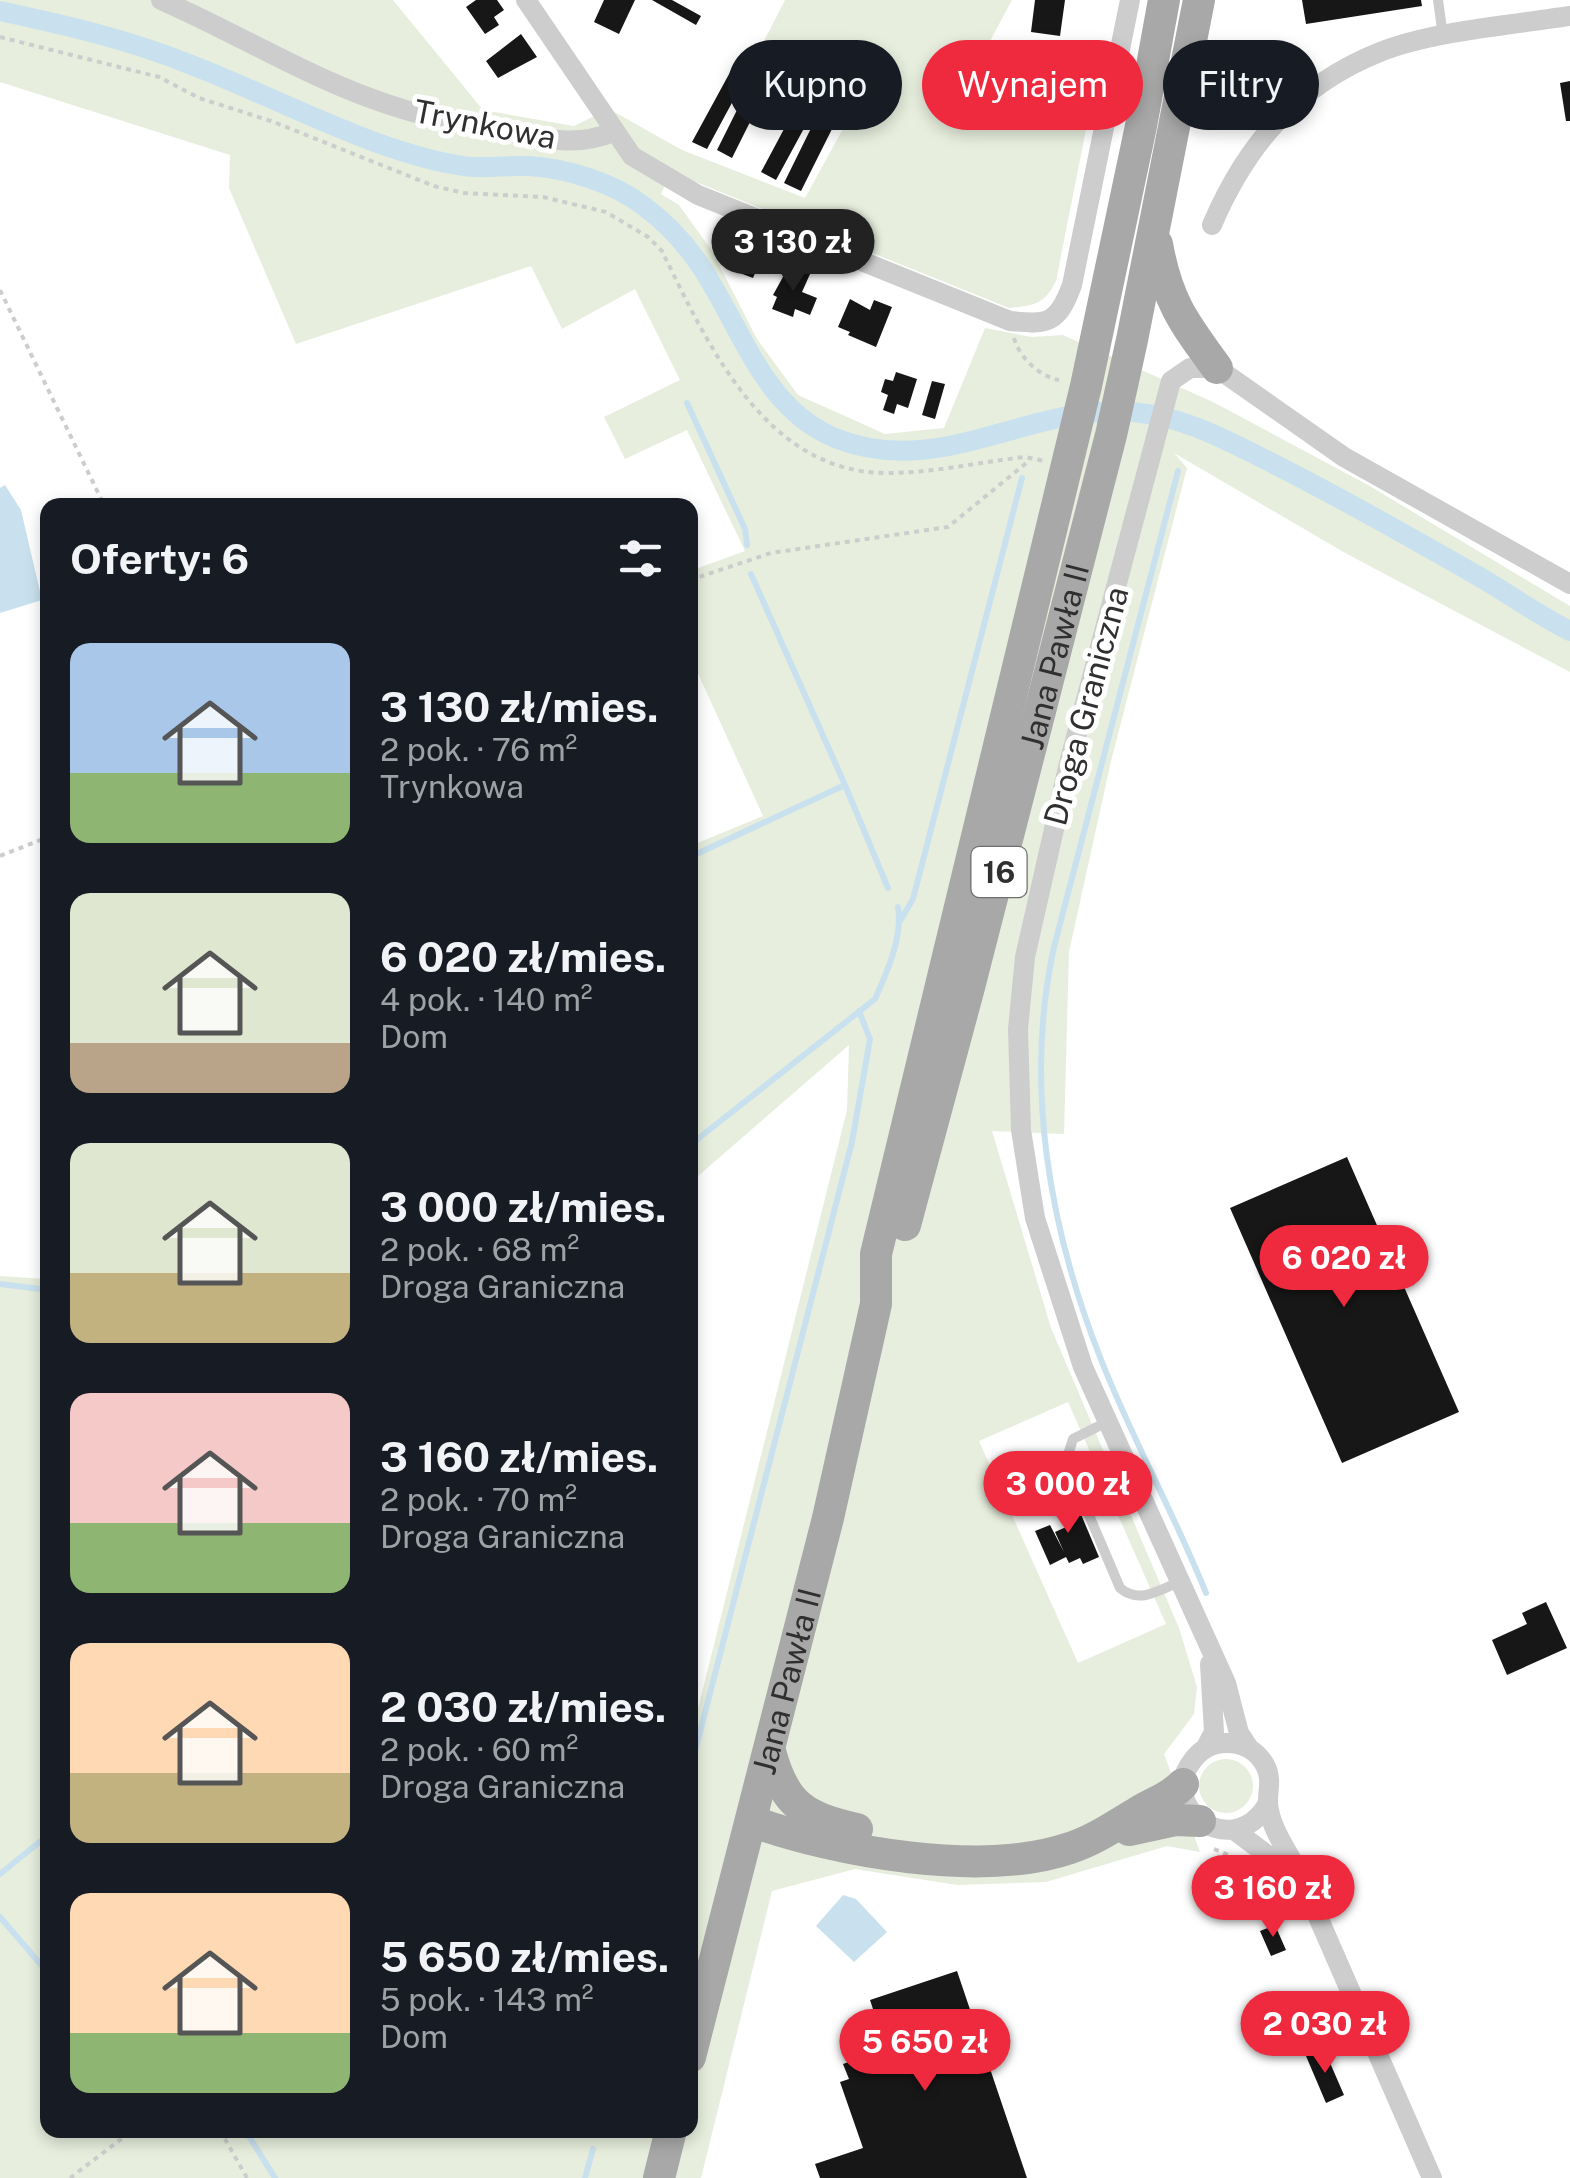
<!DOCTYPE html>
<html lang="pl">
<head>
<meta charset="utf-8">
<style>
  :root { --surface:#171b24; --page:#242831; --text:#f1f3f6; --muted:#9ea1a6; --accent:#ef2a3e }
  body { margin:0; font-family:"Public Sans",sans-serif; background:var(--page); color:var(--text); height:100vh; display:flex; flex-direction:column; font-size:38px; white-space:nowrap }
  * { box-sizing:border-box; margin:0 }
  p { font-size:32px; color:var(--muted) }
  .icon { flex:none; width:55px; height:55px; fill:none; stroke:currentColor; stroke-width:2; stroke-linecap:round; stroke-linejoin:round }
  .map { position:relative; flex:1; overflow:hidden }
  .details { position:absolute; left:40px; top:498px; width:658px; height:1640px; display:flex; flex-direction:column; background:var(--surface); border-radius:20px; box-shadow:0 5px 15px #0003 }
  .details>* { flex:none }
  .guide { position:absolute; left:728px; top:40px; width:692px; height:90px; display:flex; gap:20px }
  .price { position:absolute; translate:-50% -85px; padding:0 22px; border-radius:35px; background:var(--accent); color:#fff; font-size:32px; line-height:65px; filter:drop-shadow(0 2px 5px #0008) }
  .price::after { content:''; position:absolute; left:50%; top:60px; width:30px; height:22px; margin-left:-15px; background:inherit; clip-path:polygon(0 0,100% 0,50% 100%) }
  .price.current { background:#222; color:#fff }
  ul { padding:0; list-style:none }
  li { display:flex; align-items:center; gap:30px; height:250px; padding:0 30px }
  li span { display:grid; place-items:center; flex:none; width:280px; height:200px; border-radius:20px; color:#555 }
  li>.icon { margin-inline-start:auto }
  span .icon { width:120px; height:120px; fill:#fffc; stroke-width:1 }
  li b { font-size:42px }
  h2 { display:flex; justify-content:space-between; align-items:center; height:120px; padding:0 30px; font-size:42px }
  .tag { padding:0 35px; border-radius:45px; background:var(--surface); box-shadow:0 5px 15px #0003; font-size:35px; line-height:90px }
  .tag.current { background:var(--accent); color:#fff }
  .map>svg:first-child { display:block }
</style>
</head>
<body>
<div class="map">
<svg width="1570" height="2178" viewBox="0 0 1570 2178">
  <rect width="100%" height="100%" fill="#fff"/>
  <path fill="#e7eedd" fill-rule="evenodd" d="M0 0H393L483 110 574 126 609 109 682 150 805 198 850 116 751 66 785 0H1012L990 41 1095 57 1088 93 1092 99 1056 281C1044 305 1035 305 1009 308L671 172 661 194 679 205 712 251 757 339 798 395 885 434 944 428 985 328 1032 337 1063 335 1213 402 1368 485 1570 606V672L1347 554 1174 453 1187 468 1111 761 1069 952 1064 1134 992 1131 1051 1328 1179 1628 1197 1687 1194 1714 1164 1754 1200 1852 1167 1846 1046 1882 957 1885 855 1869 772 1891 701 2178H0V1276L47 1279 48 2130H690V1741L847 1110 849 1045 690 1183V846L763 816 690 656V571L745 551 687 430 625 459 604 417 680 380 635 289 562 329 531 266 296 344 229 188 230 155 0 82ZM1068 1402 1166 1624 1078 1663 979 1441Z
    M1199 1786a27 27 0 1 1 54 0a27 27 0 1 1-54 0Z"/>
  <path fill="#c9e1ee" d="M5 485 21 510 42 600 0 613V488Z
    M843 1895 856 1899 887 1932 854 1962 816 1926Z"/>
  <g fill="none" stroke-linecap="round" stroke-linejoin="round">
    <path stroke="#c9e1ee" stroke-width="6" d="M687 403 745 529 747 545
      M1178 471 1054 947C1024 1084 1049 1227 1100 1357 1131 1437 1174 1513 1206 1593
      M845 785 888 888
      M690 857 845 785 751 574
      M900 921 913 899 1022 478
      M690 1145 875 999C887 972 903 937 898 907
      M0 1284 48 1290
      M690 1771 852 1142 870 1039 859 1011
      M0 1874 48 1835
      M0 1917 48 1973
      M245 2130 275 2178
      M585 2178 593 2149"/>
    <path stroke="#c9e1ee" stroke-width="20" d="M0 11C65 25 127 39 189 64 273 96 370 150 457 165 480 170 504 165 528 166 566 168 615 183 645 207 673 228 697 257 714 288 747 344 770 411 835 438 939 480 1028 404 1132 412 1184 416 1228 441 1274 464 1343 499 1410 537 1478 576 1509 594 1538 615 1570 631"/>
  </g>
  <path fill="#171717" d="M476 0H497L504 10 494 17 499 25 485 34 466 7Z
    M604 0H635L619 34 594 22Z
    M652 0H672L701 16 696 25Z
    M1035 0H1065L1060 36 1031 32Z
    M1302 0H1421L1422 6 1306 24Z
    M521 34 537 57 498 78 486 61Z
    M734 65 748 73 707 149 692 142Z
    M754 76 769 84 732 158 717 150Z
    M1570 81V121H1566L1560 83Z
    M800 99 815 108 776 180 761 172Z
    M821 108 838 117 801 191 784 183Z
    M738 246 762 256 753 278 729 269Z
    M789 266 810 274 802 292 817 298 810 315 795 309 793 317 772 309 777 297 773 295Z
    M850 299 870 310 874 300 892 307 876 347 848 335 850 332 838 327Z
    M896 372 917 379 908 408 897 404 894 414 883 410 888 395 881 392 885 379 893 381Z
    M932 381 945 384 935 419 922 415Z
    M1347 1157 1459 1412 1342 1463 1230 1208Z
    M1072 1493 1099 1557 1083 1564 1080 1558 1069 1563 1066 1557 1050 1565 1035 1531 1050 1525 1064 1552 1055 1532 1066 1527 1055 1501Z
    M1546 1602 1567 1648 1507 1675 1492 1640 1527 1624 1522 1613Z
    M1275 1925 1286 1950 1271 1956 1260 1931Z
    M957 1971 1027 2178H820L815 2164 863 2148 840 2082 849 2079 843 2064 854 2060 849 2045 881 2033 870 2000Z
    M1324 2049 1344 2095 1326 2103 1306 2056Z"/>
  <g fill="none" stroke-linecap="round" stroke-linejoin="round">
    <path stroke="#cdcdcd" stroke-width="4" stroke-dasharray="5 5" stroke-linecap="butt" d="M0 37 159 77 199 98 271 121 434 186 464 193 543 197 606 212 648 237 662 251C708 345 766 474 888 473 934 473 979 462 1025 457L1045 461
      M0 290 104 505
      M1014 338C1019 357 1040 377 1059 380
      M690 580 771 553 948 527 1030 460
      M0 856 48 837
      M1214 1849 1238 1859
      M220 2130 247 2178
      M70 2178 133 2130"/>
    <path stroke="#cdcdcd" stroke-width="10" d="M1438 0 1443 36
      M1107 1422 1073 1439 1066 1461 1120 1588C1139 1604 1158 1591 1179 1582"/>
    <path stroke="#cdcdcd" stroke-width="20" d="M161 0C237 33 310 79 390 105 428 118 469 125 509 132 546 139 578 147 613 132
      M526 0 632 156 698 195 1010 321C1049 325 1058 323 1072 285L1130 0
      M1212 225C1246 145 1297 85 1380 52 1433 31 1512 25 1570 16
      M1249 1748 1239 1733 1226 1683 1083 1367 1035 1218 1021 1130 1018 1029 1025 957 1069 763 1171 381 1190 368H1217L1344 457 1570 584
      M1205 1749 1214 1732 1210 1664
      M1267 1805C1232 1863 1155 1807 1193 1760 1201 1749 1213 1743 1227 1743 1243 1743 1257 1751 1265 1765 1274 1782 1265 1795 1269 1810 1274 1839 1302 1869 1311 1901L1432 2178
      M1234 1830 1278 1863 1300 1889"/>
    <g stroke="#a8a8a8" stroke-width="32">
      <path d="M1157 244C1167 301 1184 323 1217 368"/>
      <path id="s1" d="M905 1225 968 991 1111 435 1132 340 1199 0"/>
      <path d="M770 1751C784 1805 804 1817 857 1829"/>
      <path d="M751 1821C836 1852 983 1878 1070 1848 1095 1840 1116 1825 1138 1812 1154 1802 1170 1798 1183 1784"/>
      <path d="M1129 1830 1175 1820 1200 1821"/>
      <path id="s2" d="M690 2057 828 1518 876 1304V1254L1086 386 1141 126 1164 0"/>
      <path d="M659 2178 671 2130"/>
    </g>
  </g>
  <g text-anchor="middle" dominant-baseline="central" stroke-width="10" stroke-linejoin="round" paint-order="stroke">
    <rect fill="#fff" stroke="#6e6e6e" stroke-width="2.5" x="971.5" y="847" width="55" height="50" rx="8"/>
    <g font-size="30" font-weight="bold" fill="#303030">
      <text x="999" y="872">16</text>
    </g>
    <g font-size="32" fill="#303030" stroke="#fff">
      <text transform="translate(485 124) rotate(11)">Trynkowa</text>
      <text stroke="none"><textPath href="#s1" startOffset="588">Jana Pawła II</textPath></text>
      <text transform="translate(1086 706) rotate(-75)">Droga Graniczna</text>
      <text stroke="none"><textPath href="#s2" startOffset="388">Jana Pawła II</textPath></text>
    </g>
  </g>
</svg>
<b class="price current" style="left:793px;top:294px">3 130 zł</b>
<b class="price" style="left:1344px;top:1310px">6 020 zł</b>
<b class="price" style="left:1068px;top:1536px">3 000 zł</b>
<b class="price" style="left:1273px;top:1940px">3 160 zł</b>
<b class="price" style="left:1325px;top:2076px">2 030 zł</b>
<b class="price" style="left:925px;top:2094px">5 650 zł</b>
<div class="guide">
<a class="tag">Kupno</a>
<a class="tag current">Wynajem</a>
<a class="tag">Filtry</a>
</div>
<section class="details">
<h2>Oferty: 6<svg class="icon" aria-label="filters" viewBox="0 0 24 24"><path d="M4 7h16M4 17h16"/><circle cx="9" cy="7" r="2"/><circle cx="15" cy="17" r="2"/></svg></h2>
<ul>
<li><span style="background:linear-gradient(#a9c7e8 65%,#8fb573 0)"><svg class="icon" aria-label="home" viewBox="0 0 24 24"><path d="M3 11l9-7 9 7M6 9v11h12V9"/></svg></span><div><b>3 130 zł/mies.</b><p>2 pok. · 76 m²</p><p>Trynkowa</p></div></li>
<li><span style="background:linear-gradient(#dfe7d0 75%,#b9a48a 0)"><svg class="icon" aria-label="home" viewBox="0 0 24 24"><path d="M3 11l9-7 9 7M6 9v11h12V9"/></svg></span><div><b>6 020 zł/mies.</b><p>4 pok. · 140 m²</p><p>Dom</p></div></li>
<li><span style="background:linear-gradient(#dfe7d0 65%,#c2b280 0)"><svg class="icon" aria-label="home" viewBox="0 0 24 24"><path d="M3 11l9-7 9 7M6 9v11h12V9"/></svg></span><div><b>3 000 zł/mies.</b><p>2 pok. · 68 m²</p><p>Droga Graniczna</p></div></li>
<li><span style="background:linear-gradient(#f6c9c9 65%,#8fb573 0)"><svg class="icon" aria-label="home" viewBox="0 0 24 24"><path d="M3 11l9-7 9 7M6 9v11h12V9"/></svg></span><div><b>3 160 zł/mies.</b><p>2 pok. · 70 m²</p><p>Droga Graniczna</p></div></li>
<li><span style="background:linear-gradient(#ffd9b3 65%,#c2b280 0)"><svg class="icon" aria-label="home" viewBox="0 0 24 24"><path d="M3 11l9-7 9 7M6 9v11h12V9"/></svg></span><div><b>2 030 zł/mies.</b><p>2 pok. · 60 m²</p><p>Droga Graniczna</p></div></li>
<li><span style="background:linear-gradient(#ffd9b3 70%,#8fb573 0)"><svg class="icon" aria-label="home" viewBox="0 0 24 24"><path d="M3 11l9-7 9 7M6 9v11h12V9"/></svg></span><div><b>5 650 zł/mies.</b><p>5 pok. · 143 m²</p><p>Dom</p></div></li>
</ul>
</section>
</div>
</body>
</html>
